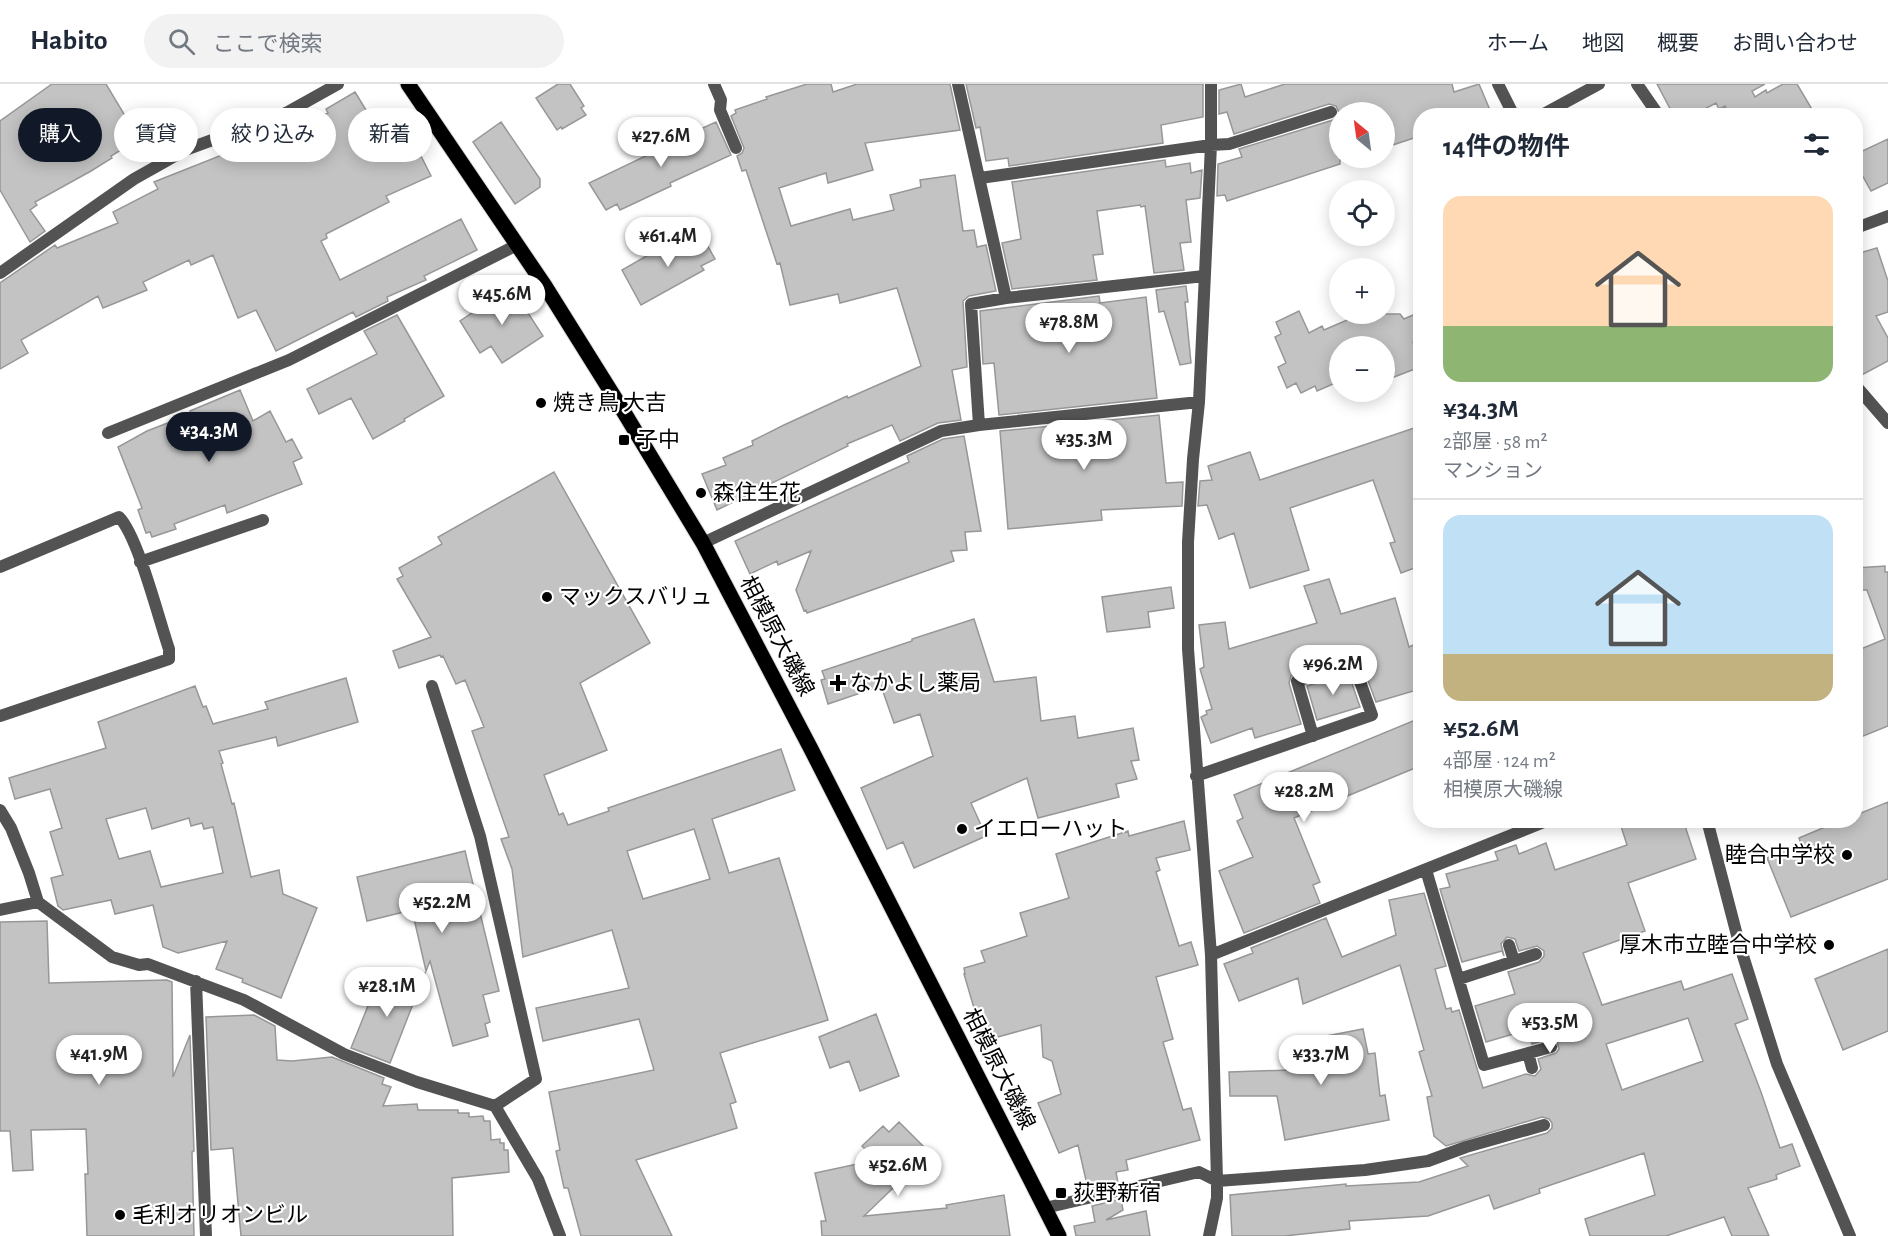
<!DOCTYPE html>
<html lang="ja">
<head>
<meta charset="utf-8">
<style>
  :root { --surface:#fff; --page:#f2f2f3; --text:#1f2937; --muted:#747a83; --line:#e0e1e3; --accent:#111827 }
  body { margin:0; font-family:"Alegreya Sans","Noto Sans JP",sans-serif; background:var(--page); color:var(--text); height:100vh; display:flex; flex-direction:column; font-size:22px; white-space:nowrap }
  * { box-sizing:border-box; margin:0 }
  p { font-size:20px; color:var(--muted) }
  .icon { flex:none; width:33px; height:33px; fill:none; stroke:currentColor; stroke-width:2; stroke-linecap:round; stroke-linejoin:round }
  .map { position:relative; flex:1; overflow:hidden }
  .side { position:absolute; left:1413px; top:24px; width:450px; height:720px; display:flex; flex-direction:column; background:var(--surface); border-radius:24px; box-shadow:0 3px 15px #0003 }
  .side>* { flex:none }
  .banner { position:absolute; left:18px; top:24px; width:570px; height:54px; display:flex; gap:12px }
  .needle { width:39px; rotate:331deg }
  .tools { position:absolute; left:1329px; top:18px; display:grid; gap:12px }
  .tools a { display:grid; place-items:center; width:66px; height:66px; border-radius:50%; background:var(--surface); box-shadow:0 3px 15px #0003; font-size:30px }
  .price { position:absolute; translate:-50% -51px; padding:0 14px; border-radius:21px; background:#fff; color:#222; font-size:20px; line-height:39px; filter:drop-shadow(0 2px 3px #0008) }
  .price::after { content:''; position:absolute; left:50%; top:36px; width:18px; height:14px; margin-left:-9px; background:inherit; clip-path:polygon(0 0,100% 0,50% 100%) }
  .price.active { background:var(--accent); color:#fff }
  ul { padding:0; list-style:none }
  li { display:grid; align-content:center; gap:12px; height:318px; padding:0 30px }
  li+li { border-top:2px solid var(--line) }
  li span { display:grid; place-items:center; height:186px; border-radius:18px; color:#555 }
  li>.icon { margin-inline-start:auto }
  span .icon { width:108px; height:108px; fill:#fffc; stroke-width:1 }
  li b { font-size:26px }
  h2 { display:flex; justify-content:space-between; align-items:center; height:72px; padding:0 30px; font-size:26px }
  .chip { padding:0 21px; border-radius:27px; background:var(--surface); box-shadow:0 3px 15px #0003; font-size:21px; line-height:54px }
  .chip.active { background:var(--accent); color:#fff }
  header { display:flex; align-items:center; gap:36px; box-sizing:border-box; height:84px; padding:0 30px; background:var(--surface); border-bottom:2px solid var(--line) }
  header strong { font-size:28px }
  nav { display:flex; gap:33px; margin-inline-start:auto; font-size:21px }
  .search { width:420px; height:54px; background:var(--page); display:flex; align-items:center; gap:15px; box-sizing:border-box; padding:0 21px; border-radius:33px; color:var(--muted); font-size:22px }
  .map>svg:first-child { display:block }
</style>
</head>
<body>
<header>
<strong>Habito</strong>
<div class="search"><svg class="icon" aria-label="search" viewBox="0 0 24 24"><circle cx="10" cy="10" r="6"/><path d="M15 15l6 6"/></svg>ここで検索</div>
<nav><a>ホーム</a><a>地図</a><a>概要</a><a>お問い合わせ</a></nav>
</header>
<div class="map">
<svg width="1888" height="1152" viewBox="0 0 1888 1152">
  <rect width="100%" height="100%" fill="#fff"/>
  <path fill="#c3c3c3" stroke="#979797" stroke-width="1.5" fill-rule="evenodd" d="M52 0H106L139 55 111 72 112 74 91 87 35 118 37 121 30 126 45 147 30 158 0 106V37Z
    M558 0H570L584 22 581 24 586 31 562 45 561 43 557 46 536 14Z
    M807 0H831L833 8 857 0H950L960 46 865 59 873 86 828 99 826 89 779 104 791 142 850 125 853 136 894 126 890 111 921 103 920 96 955 91 963 147 974 146 977 163 986 161 996 207 969 212 963 217 967 283 952 286 961 336 938 339 900 357 892 341 847 360 848 362 717 426 702 390 726 381 723 374 753 361 752 357 784 341 847 312 848 314 921 282 897 204 840 219 838 210 790 221 780 179 777 180 746 86 742 87 737 72 742 69 744 64 731 32 736 29 735 26 767 15 766 13Z
    M966 0H1203V33L1161 41 1163 59 1009 82 1008 74 986 77 980 43 976 44Z
    M1241 0 1245 13 1285 0H1452L1454 8 1479 0 1490 26 1476 32H1420V52L1384 64V28H1340V80L1227 117 1225 111 1217 112 1218 80 1242 73 1239 65 1333 36 1339 29 1336 22 1329 20 1234 50 1227 28 1219 30V6Z
    M1657 0H1765L1752 7 1755 13 1766 6 1767 9 1783 0H1797L1816 32H1725L1729 29 1725 22 1719 25 1716 19 1691 32H1674Z
    M355 8 397 77 408 72 410 77 421 72 431 92 386 112 389 118 326 150 327 154 321 157 340 196 461 135 477 166 424 192 426 196 387 213 388 217 356 233 353 228 276 267 256 226 238 234 213 171 191 181 189 176 143 198 147 206 103 224 98 212 21 256 28 269 0 285V199L55 161 57 164 118 139 113 128 158 105 154 98 328 29 326 25Z
    M501 38 540 95V103L515 120 473 58Z
    M716 38 731 71 670 99 671 102 620 126 617 120 606 126 589 99 650 70 649 68Z
    M1888 55V99L1871 107 1856 80V70Z
    M1165 76 1166 83 1190 79 1191 89 1202 86 1200 114 1186 116 1191 158 1180 159 1184 186 1154 189 1145 122 1141 123 1140 121 1097 127 1103 170 1093 171 1097 196 1012 205 1002 159 1021 155 1012 98Z
    M700 148 715 175 701 182 704 186 641 221 622 186 657 166 659 170Z
    M1877 164 1888 197V228L1876 232 1888 254V277L1856 294V170Z
    M1186 202 1188 218H1185L1191 279 1180 281 1164 227 1159 228 1156 206Z
    M511 203 543 252 502 279 491 262 480 269 460 237Z
    M1099 212 1100 219 1146 213 1157 314 999 331 994 279 983 280 980 227Z
    M1299 227 1309 249 1322 242 1324 246 1361 230H1400L1404 235 1420 228V255L1413 258 1420 283 1384 297V262H1340V297L1317 307 1315 302 1301 309 1296 299 1287 304 1278 283 1286 279 1275 253 1281 250 1276 238Z
    M397 231 444 312 404 335 405 337 373 355 351 314 319 330 307 305 377 270 364 247Z
    M240 306 253 337 270 327 286 358 292 355 302 374 293 378 302 400 227 429 225 421 174 440 176 445 152 453 150 448 146 449 138 426 142 424 118 363 147 347 191 330 190 327Z
    M1159 331 1166 399 1183 398 1182 422 1101 426 1102 436 1008 445 1000 347Z
    M1420 342V482L1401 489 1390 459 1395 458 1373 396 1290 424 1309 486 1250 504 1234 449 1219 455 1207 421 1198 422 1200 397 1212 396 1208 382 1250 368 1260 396Z
    M964 352 981 447 965 448 967 466 951 467 954 477 807 529 806 526 804 527 796 506 811 467 778 481 777 477 750 490 735 457 909 378 907 372 943 355Z
    M554 388 650 559 580 599 607 666 544 691 559 731 563 729 568 741 609 727 608 724 781 665 795 706 712 735 729 789 779 774 828 936 720 969 736 1018 730 1020 737 1044 636 1076 672 1152H581L568 1104H564L556 1067 560 1066 549 1008 654 986 639 935 543 957 536 924 629 904 612 846 523 873 512 785 501 755 509 753 472 647 484 643 465 596 456 600 443 572 441 573 440 571 399 584 393 567 431 553 397 495 403 492 399 484 442 460 438 453ZM694 745 710 795 643 815 627 767Z
    M1885 482V488H1888V642L1856 655V567L1885 555 1867 506H1856V484Z
    M1329 495 1341 530 1395 514 1409 563 1420 558V605L1376 618 1360 575 1355 570H1350L1291 592 1289 599 1301 640 1255 654 1252 644 1211 659 1201 633 1207 630 1206 627 1212 625 1200 585 1204 583 1199 541 1225 538 1229 565 1317 539 1304 502Z
    M1171 503 1174 524 1148 528 1150 543 1107 548 1102 513Z
    M974 535 994 598 1036 593 1041 637 1075 632 1078 654 1133 644 1139 676 1131 677 1137 695 1116 700 1119 713 1038 734 1027 694 971 719 986 752 914 784 903 758 887 765 861 704 933 672 920 630 894 639 881 602 828 620 821 596 825 595 822 587 912 557V555Z
    M1348 588 1360 623 1317 636 1307 602Z
    M346 594 358 638 278 662 276 653 219 667 223 679 221 680 232 720 234 719 251 793 279 786 283 810 317 824 281 914 242 898 243 895 216 885 227 857 178 869 163 863 153 821 115 830 111 816 63 826 58 822 51 794 63 791 50 748 62 744 50 705 15 715 9 694 106 664 98 638 195 602 203 623 206 622 213 640 268 625 265 618ZM146 724 152 745 189 734 191 742 202 739 204 745 213 743 223 789 161 803 150 767 119 775 106 735Z
    M1420 634V682L1294 734 1320 798 1313 801 1320 819 1244 849 1219 787 1253 773 1237 737 1243 734 1234 711Z
    M1888 718V795L1791 833 1767 774 1801 760 1799 754 1842 736H1856V731Z
    M1619 736H1683L1696 775 1628 799 1645 847 1583 869 1602 921 1681 897 1684 906 1732 890 1748 935 1735 940 1761 1008 1780 1064 1792 1060 1800 1082 1776 1091 1777 1095 1748 1104 1769 1152H1732L1724 1133 1666 1152H1590L1585 1135 1655 1111 1644 1069 1539 1105 1540 1109 1494 1125 1489 1111 1428 1132 1349 1137 1350 1145 1284 1152H1232L1230 1111 1346 1100V1102L1419 1098 1468 1082 1460 1074 1547 1049 1552 1044V1039L1549 1035 1542 1033 1446 1062 1434 1052 1427 1013 1432 1012 1419 968 1424 966 1400 881 1303 920 1298 894 1239 917 1224 880 1253 869 1251 864 1326 834 1342 873 1396 851 1389 816 1424 809 1446 882 1435 885 1446 925 1451 924 1452 928 1459 926 1483 1004 1526 990 1535 992 1541 985 1538 975 1556 969 1559 965 1557 958 1549 955 1532 960 1527 946 1486 958 1475 922 1515 910 1508 888 1539 878 1544 872V867L1537 862 1519 867 1515 855 1507 853 1501 860 1504 872 1502 867 1462 878 1440 805 1450 803 1446 790 1498 776 1495 768 1516 761 1519 770 1546 759 1555 786 1627 761ZM1688 934 1703 977 1622 1006 1606 960Z
    M1184 737 1190 766 1156 774 1160 786 1156 788 1179 862 1191 858 1198 881 1156 893 1173 955 1163 958 1183 1026 1191 1024 1200 1056 1126 1076 1128 1086 1116 1088 1118 1099 1088 1105 1078 1061 1059 1069 1038 1019 1061 1010 1052 977 1043 973 1041 941 976 959 989 946 981 948 964 890H965L964 884 985 878 981 867 1027 852 1020 829 1069 814 1056 770 1128 747 1129 752Z
    M465 767 499 907 483 911 490 938 485 940 488 952 453 962 430 877 426 887 412 826 367 837 357 793Z
    M47 837 49 899 167 896 172 898 173 993 190 951 194 1067 192 1068 194 1152H87L85 1090H88L86 1045 31 1046 33 1086 13 1087 10 1047H0V838Z
    M1888 865V947L1843 966 1815 895Z
    M425 889 390 979 351 964 376 902Z
    M876 930 899 992 860 1007 849 977 830 984 819 953Z
    M254 931 275 942 277 976 292 977 332 973 384 994 382 1000 391 1003 383 1022 417 1020 418 1026H458V1029H469V1033L483 1032 484 1037H490L491 1056 500 1055V1059H504V1066H508L509 1088 452 1094 453 1152H241L233 1064 211 1066 206 933Z
    M1363 945 1368 970 1375 969 1380 1012 1385 1011 1389 1036 1285 1056 1277 1012H1230L1229 988 1290 986 1285 960Z
    M899 1038 925 1064 914 1074 919 1079 864 1132 947 1124 946 1121 1004 1111 1010 1152H822L821 1137H826L815 1089 876 1076 862 1062 883 1042 889 1048Z
    M1121 1115 1123 1126 1106 1136 1146 1127 1150 1152H1076L1074 1142 1095 1138 1092 1122Z"/>
  <g fill="none" stroke-linecap="round" stroke-linejoin="round">
    <g stroke="#dbdbdb" stroke-width="17">
      <path id="primary" d="M408 0 545 202 625 330 703 459 811 665 1059 1152"/>
    </g>
    <path stroke="#535353" stroke-width="12" d="M714 0 721 16 720 26 736 64
      M958 0 1006 214
      M1498 0 1514 32
      M1637 0 1659 32
      M1540 32 1599 0
      M980 94 1211 61 1229 60 1331 28
      M1856 144 1888 132
      M0 189 134 95 166 77 185 66 286 29 338 0
      M1856 302 1888 339
      M979 341 971 220 1006 214 1204 192
      M108 349 289 276 517 161
      M703 459 941 347 979 341 1199 318
      M140 478 263 436
      M0 483 119 433C138 452 159 536 169 565V575L0 632
      M432 602 480 752 536 995 495 1022
      M1196 692 1372 631 1353 578 1297 597 1313 652
      M0 726 11 744 29 789 38 818 112 873 139 881 148 880 244 916 344 970 417 998 495 1022 538 1095 560 1152
      M1707 736 1739 859 1777 980 1850 1152
      M1426 786 1484 981 1551 963
      M0 826 38 818
      M1509 861 1514 877
      M1211 871 1549 736
      M1459 895 1536 870
      M196 897 206 1152
      M1528 969 1532 984
      M1045 1124 1199 1088 1217 1097 1365 1086 1428 1077 1466 1063 1544 1041
      M1209 1152 1217 1114V1097L1211 871 1188 565V458L1193 375 1199 318 1211 61V0"/>
    <use href="#primary" stroke="#000" stroke-width="15"/>
  </g>
  <g fill="#000" stroke="#fff" stroke-width="2">
    <circle cx="541" cy="319" r="6"/>
    <rect x="618" y="350" width="12" height="12" rx="3"/>
    <circle cx="701" cy="409" r="6"/>
    <circle cx="547" cy="513" r="6"/>
    <path d="M835 590h6v6h6v6h-6v6h-6v-6h-6v-6h6z"/>
    <circle cx="962" cy="745" r="6"/>
    <circle cx="1847" cy="771" r="6"/>
    <circle cx="1829" cy="861" r="6"/>
    <rect x="1055" y="1103" width="12" height="12" rx="3"/>
    <circle cx="120" cy="1131" r="6"/>
  </g>
  <g text-anchor="middle" dominant-baseline="central" stroke-width="4.5" stroke-linejoin="round" paint-order="stroke">
    <g font-size="22" fill="#000" stroke="#fff" text-anchor="start">
      <text x="553" y="319">焼き鳥 大吉</text>
      <text x="636" y="356">子中</text>
      <text x="713" y="409">森住生花</text>
      <text x="559" y="513">マックスバリュ</text>
      <text x="850" y="599">なかよし薬局</text>
      <text x="974" y="745">イエローハット</text>
      <text x="1835" y="771" text-anchor="end">睦合中学校</text>
      <text x="1817" y="861" text-anchor="end">厚木市立睦合中学校</text>
      <text x="1073" y="1109">荻野新宿</text>
      <text x="132" y="1131">毛利オリオンビル</text>
    </g>
    <g font-size="22" fill="#000" stroke="#fff">
      <text transform="translate(777 552) rotate(62)">相模原大磯線</text>
      <text transform="translate(999 985) rotate(63)">相模原大磯線</text>
    </g>
  </g>
</svg>
<div class="tools">
<a><svg class="needle" viewBox="-14 -14 28 28"><path d="M0-13l5 13h-10z" fill="#e53935"/><path d="M0 13l5-13h-10z" fill="#747a83"/></svg></a>
<a><svg class="icon" aria-label="locate" viewBox="0 0 24 24"><circle cx="12" cy="12" r="6"/><path d="M12 2v4M12 18v4M2 12h4M18 12h4"/></svg></a>
<a>+</a>
<a>−</a>
</div>
<b class="price" style="left:661px;top:84px">¥27.6M</b>
<b class="price" style="left:668px;top:184px">¥61.4M</b>
<b class="price" style="left:502px;top:242px">¥45.6M</b>
<b class="price" style="left:1069px;top:270px">¥78.8M</b>
<b class="price active" style="left:209px;top:379px">¥34.3M</b>
<b class="price" style="left:1084px;top:387px">¥35.3M</b>
<b class="price" style="left:1333px;top:612px">¥96.2M</b>
<b class="price" style="left:1304px;top:739px">¥28.2M</b>
<b class="price" style="left:442px;top:850px">¥52.2M</b>
<b class="price" style="left:387px;top:934px">¥28.1M</b>
<b class="price" style="left:1550px;top:970px">¥53.5M</b>
<b class="price" style="left:99px;top:1002px">¥41.9M</b>
<b class="price" style="left:1321px;top:1002px">¥33.7M</b>
<b class="price" style="left:898px;top:1113px">¥52.6M</b>
<div class="banner">
<a class="chip active">購入</a>
<a class="chip">賃貸</a>
<a class="chip">絞り込み</a>
<a class="chip">新着</a>
</div>
<section class="side">
<h2>14件の物件<svg class="icon" aria-label="filters" viewBox="0 0 24 24"><path d="M4 7h16M4 17h16"/><circle cx="9" cy="7" r="2"/><circle cx="15" cy="17" r="2"/></svg></h2>
<ul>
<li><span style="background:linear-gradient(#ffd9b3 70%,#8fb573 0)"><svg class="icon" aria-label="home" viewBox="0 0 24 24"><path d="M3 11l9-7 9 7M6 9v11h12V9"/></svg></span><div><b>¥34.3M</b><p>2部屋 · 58 m²</p><p>マンション</p></div></li>
<li><span style="background:linear-gradient(#bfe0f5 75%,#c2b280 0)"><svg class="icon" aria-label="home" viewBox="0 0 24 24"><path d="M3 11l9-7 9 7M6 9v11h12V9"/></svg></span><div><b>¥52.6M</b><p>4部屋 · 124 m²</p><p>相模原大磯線</p></div></li>
</ul>
</section>
</div>
</body>
</html>
